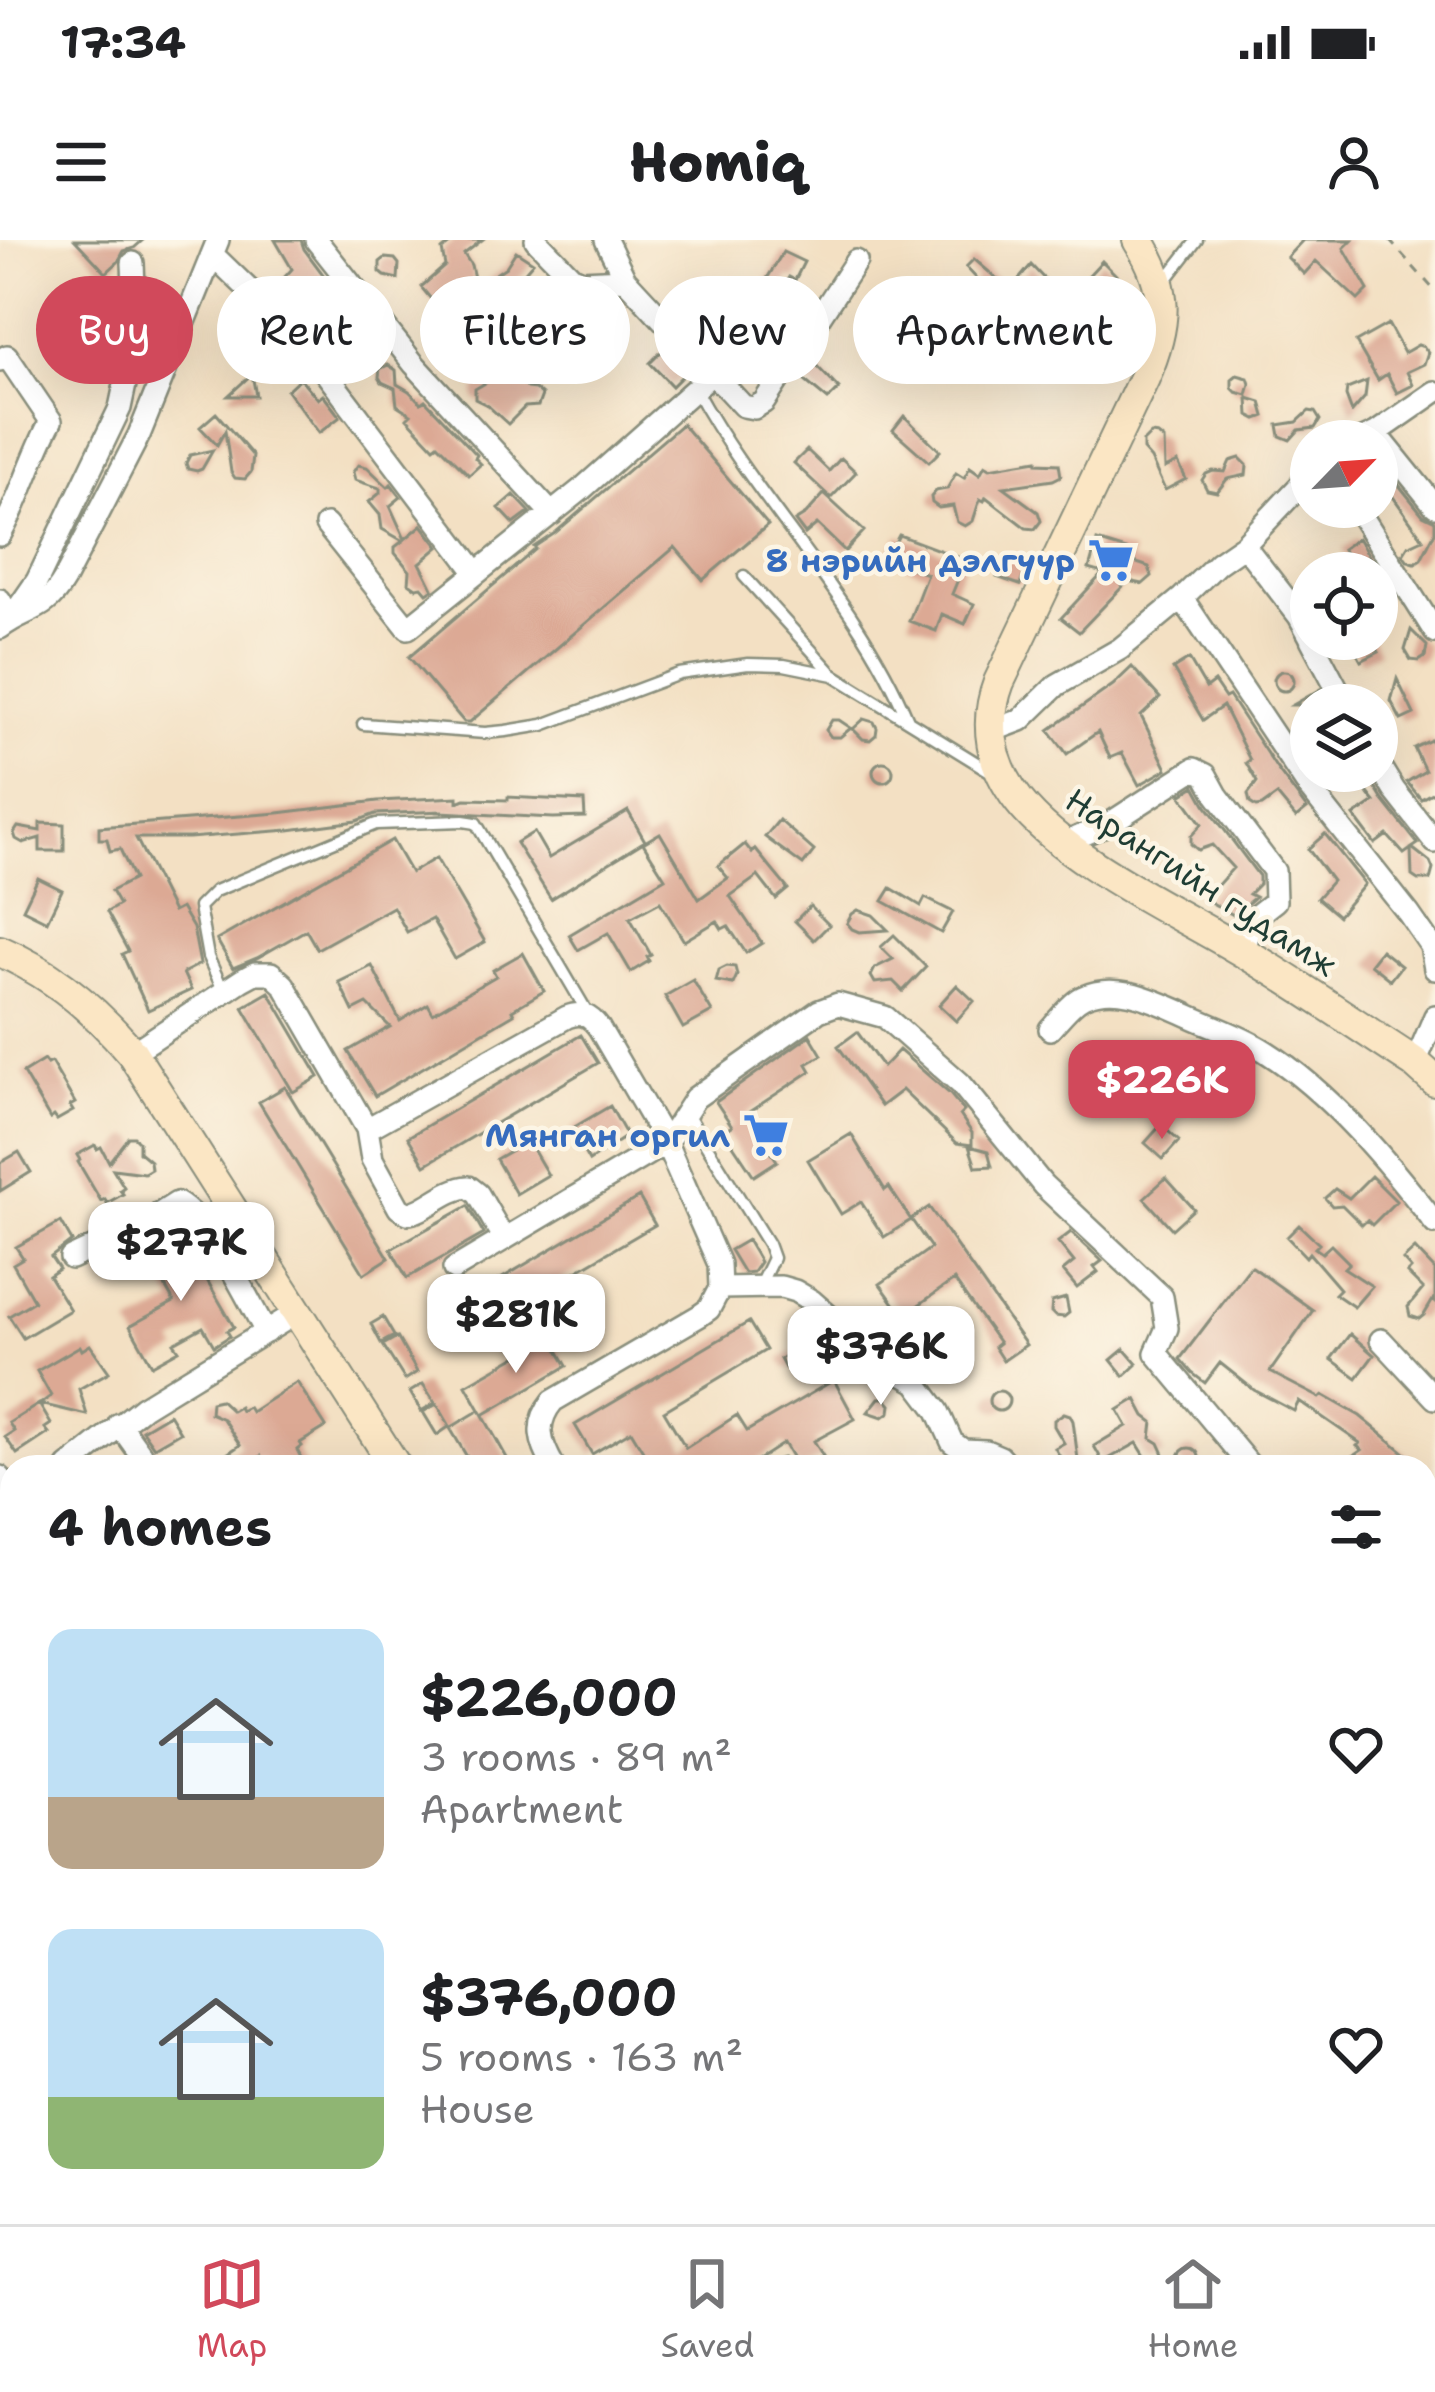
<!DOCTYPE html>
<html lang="en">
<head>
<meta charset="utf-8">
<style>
  :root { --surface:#fff; --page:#f6f6f6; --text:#202124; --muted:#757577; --line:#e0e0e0; --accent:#d1495b }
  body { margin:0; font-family:"Shantell Sans",sans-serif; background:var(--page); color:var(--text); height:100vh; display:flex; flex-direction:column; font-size:45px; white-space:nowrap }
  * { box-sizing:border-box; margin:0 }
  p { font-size:39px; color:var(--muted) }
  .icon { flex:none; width:66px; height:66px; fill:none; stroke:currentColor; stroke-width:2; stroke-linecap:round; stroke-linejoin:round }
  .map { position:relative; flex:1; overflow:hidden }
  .details { position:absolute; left:0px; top:1215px; width:1437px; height:771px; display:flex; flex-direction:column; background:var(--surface); border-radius:36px 36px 0 0; box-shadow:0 12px 48px #0002 }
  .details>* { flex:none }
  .hud { position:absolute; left:36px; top:36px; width:1365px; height:108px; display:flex; gap:24px }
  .needle { width:78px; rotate:65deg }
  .controls { position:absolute; left:1290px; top:180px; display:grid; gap:24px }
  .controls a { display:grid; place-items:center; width:108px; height:108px; border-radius:50%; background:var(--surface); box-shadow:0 12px 48px #0002; font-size:60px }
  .price { position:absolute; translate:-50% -102px; padding:0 27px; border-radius:24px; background:#fff; color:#222; font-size:39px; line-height:78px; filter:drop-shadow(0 3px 6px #0008) }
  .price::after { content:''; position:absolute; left:50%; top:72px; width:36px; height:27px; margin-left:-18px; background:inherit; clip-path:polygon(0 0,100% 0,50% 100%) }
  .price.current { background:var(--accent); color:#fff }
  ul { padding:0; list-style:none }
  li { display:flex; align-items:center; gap:36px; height:300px; padding:0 48px }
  li span { display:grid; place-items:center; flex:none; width:336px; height:240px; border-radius:24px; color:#555 }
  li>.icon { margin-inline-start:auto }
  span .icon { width:144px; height:144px; fill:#fffc; stroke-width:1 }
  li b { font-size:51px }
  h2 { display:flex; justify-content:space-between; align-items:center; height:144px; padding:0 48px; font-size:51px }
  .tag { padding:0 42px; border-radius:54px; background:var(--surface); box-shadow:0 12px 48px #0002; font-size:42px; line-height:108px }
  .tag.current { background:var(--accent); color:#fff }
  .status { display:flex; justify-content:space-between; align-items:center; height:84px; padding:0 60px; background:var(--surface); direction:ltr }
  .status svg { height:33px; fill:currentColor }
  header { display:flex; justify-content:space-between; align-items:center; height:156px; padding:0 48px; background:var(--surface); font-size:54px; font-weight:800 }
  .tab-bar { display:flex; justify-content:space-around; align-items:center; height:168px; border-top:3px solid var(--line); background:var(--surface); font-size:33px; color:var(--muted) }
  .tab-bar a { display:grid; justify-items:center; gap:6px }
  .tab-bar .current { color:var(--accent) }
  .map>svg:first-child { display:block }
</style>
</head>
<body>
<div class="status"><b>17:34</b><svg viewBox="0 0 49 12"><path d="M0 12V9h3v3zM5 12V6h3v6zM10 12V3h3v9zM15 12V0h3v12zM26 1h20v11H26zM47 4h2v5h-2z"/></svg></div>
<header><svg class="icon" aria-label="menu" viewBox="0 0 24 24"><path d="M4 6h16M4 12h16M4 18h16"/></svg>Homiq<svg class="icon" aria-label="person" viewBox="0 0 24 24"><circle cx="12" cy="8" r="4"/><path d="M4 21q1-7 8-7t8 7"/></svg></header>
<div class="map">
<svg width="1435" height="1984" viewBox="0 0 1435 1984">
  <rect width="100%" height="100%" fill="#fcf5e5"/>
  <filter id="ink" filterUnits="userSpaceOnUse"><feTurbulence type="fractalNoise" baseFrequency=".00833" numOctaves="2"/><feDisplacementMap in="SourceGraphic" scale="24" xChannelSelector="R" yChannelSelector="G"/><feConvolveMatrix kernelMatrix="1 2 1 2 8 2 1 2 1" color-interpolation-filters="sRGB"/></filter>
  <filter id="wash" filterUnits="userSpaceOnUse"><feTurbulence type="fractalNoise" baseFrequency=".004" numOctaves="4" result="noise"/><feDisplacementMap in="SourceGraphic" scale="48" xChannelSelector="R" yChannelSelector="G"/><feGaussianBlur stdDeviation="2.7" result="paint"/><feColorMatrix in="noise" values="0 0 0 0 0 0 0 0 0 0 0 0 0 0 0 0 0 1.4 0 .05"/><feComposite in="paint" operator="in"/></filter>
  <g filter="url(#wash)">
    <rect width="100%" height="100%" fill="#f3e0c3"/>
    <g id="blocks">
      <path fill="#dca994" d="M75 0H143L134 8 124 11 118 22 106 33Z
        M275 0H301L304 9 328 41 312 51 307 41 294 52 284 50 282 40 292 29Z
        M455 0H482L464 14 471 25 476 47 506 27 516 11 533 22 521 36 468 72 488 94 497 108 495 111 527 148 535 149 542 155 538 166 525 167 508 184 487 165 475 159V149L492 139 477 120 479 117 450 85 442 82 440 70 421 47 445 26 442 10Z
        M1303 0H1352L1344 8 1368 50 1358 60 1316 21 1304 34 1287 17Z
        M783 12 804 22 795 40 789 37 782 50 765 65V42Z
        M385 18 395 19 399 24 398 39 385 36 380 32V22Z
        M974 19 1010 50 1031 25 1049 44 1038 57 1028 49 1014 69 1006 67 990 52 986 57 972 45 977 39 966 27Z
        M1102 21 1118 37 1092 64 1076 49Z
        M555 53 572 68 552 84 537 66Z
        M924 54 942 70 927 87 910 71Z
        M758 64 777 74 766 95 747 84Z
        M601 67 622 77 603 94 588 78Z
        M1068 69H1074L1099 93 1066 127 1062 123 1048 136 1026 113Z
        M1388 84 1404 113 1418 105 1424 107 1428 112 1424 124 1407 132 1413 145 1397 153 1387 134 1378 140 1356 102Z
        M758 92 767 109 765 115 757 119 749 115 747 108Z
        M960 96 966 97 978 108 964 116H957L951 105 952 100Z
        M663 110 686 132 672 146 650 123Z
        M811 120 839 149 828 160 799 136Z
        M388 125 396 130 397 144 409 151 421 163 425 160 477 215 475 218 481 224 469 235 438 204 434 207 407 178 411 174 397 165 395 148 382 142 379 137 380 129Z
        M252 134 256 156H228Z
        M1237 135 1248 138 1250 144 1247 155 1236 152 1232 148V139Z
        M300 138 318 159 323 155 340 177 319 193 287 150Z
        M1367 141 1365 157 1352 172 1346 156 1347 149Z
        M1248 158 1261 162 1265 176 1257 179 1249 175Z
        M1309 171 1315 172 1320 180 1315 188 1299 190 1290 200 1280 196 1278 185 1297 182Z
        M216 173 253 216 251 232 245 239 235 238 231 232 225 191 217 205 200 187Z
        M904 176 940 211 929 222 893 190Z
        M682 184 768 285 703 340 675 307 470 482H464L409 417 536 309 534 307 555 293Z
        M1151 194 1158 195 1164 200 1165 228 1178 222 1186 239 1165 250 1151 219 1143 210V202Z
        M213 210 202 229 197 231 188 229 186 223 190 215Z
        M807 210 829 231 841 218 856 232 831 258 794 223Z
        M1240 218 1247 225 1246 235 1227 239 1217 252 1207 250 1202 240 1206 234 1213 231 1225 232 1230 221Z
        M1377 218 1423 275 1435 281V292L1421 319 1415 323 1408 321 1403 314 1408 306 1423 299 1377 234Z
        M1037 220V223L1059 224 1061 236 1053 240 1004 247 1038 272 1041 281 1035 289 1026 288 986 257 984 261 980 259 973 281 965 286 957 282 953 266 939 268 932 263 931 257 936 251 947 249 956 233 964 238 970 227 980 234 985 225 990 228Z
        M358 225 367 227 388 247 391 244 401 257 390 266 405 299 422 285 439 307 420 323 433 349 427 353 422 347 416 348 409 343 410 331 395 313V307L403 301 382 289 380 275 369 262 380 253V248L355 240 353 232Z
        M824 254 864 291 845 311 817 284 805 294 795 281 806 274Z
        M514 255 530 272 514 284 499 268Z
        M899 295 966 320 952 354 974 364 965 384 942 374 936 391 909 381 927 334 886 319Z
        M1358 298 1372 321 1358 331 1342 309Z
        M1097 301 1133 312 1131 321 1149 327 1152 336 1143 344 1128 341 1079 392 1061 378 1103 333 1089 329Z
        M1006 315 1028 324 1020 345 997 337Z
        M1411 390 1427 406 1425 417 1419 421 1411 420 1405 410Z
        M1349 399H1372L1379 412 1361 421Z
        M1189 419 1206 448 1214 442 1225 458 1229 456 1277 529 1307 569 1296 578 1277 555 1262 566 1256 567 1250 563 1248 554 1257 542 1246 523 1250 520 1223 466 1203 480 1173 429Z
        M1132 427 1160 458 1141 476 1167 529 1139 545 1122 513 1110 518 1098 492 1067 514 1049 490 1113 445Z
        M1274 441a10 10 0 1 1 20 0a10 10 0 1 1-20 0Z
        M1397 439 1414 474 1401 480 1391 461Z
        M1321 449 1329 465H1293Z
        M864 479 874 482 877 488 876 495 870 500 863 499 853 489Z
        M832 480H839L851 488 840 497H831L826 490Z
        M1431 500 1435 508V551L1421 559 1407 542 1425 531 1414 508Z
        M873 532a10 10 0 1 1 20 0a10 10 0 1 1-20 0Z
        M1351 531H1365L1382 559 1418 604 1412 608 1430 622 1433 629 1430 640H1418L1412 636 1411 609 1404 614 1387 595 1375 604 1354 576 1375 562Z
        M1195 546 1205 564 1259 636V644L1249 654 1255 657 1243 667 1237 677 1205 659 1233 628 1212 605 1198 610 1191 604V596L1202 584 1181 555Z
        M458 557V562L465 559 508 560V557L584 561 585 577 553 578 441 572 443 571 375 574 357 581 289 590 189 598H136L173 672 181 668 193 688 200 724 183 733 191 750 148 770 122 714 128 711 107 672 119 665 111 651 134 639 120 609 110 611 107 599H99V587L278 573 378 561Z
        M628 571 645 601 551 659 516 603 534 592 549 618Z
        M779 580 814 611 803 625 765 597Z
        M40 583 64 584V611H40V598L23 603 16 599 14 593 18 587 40 591Z
        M660 593 699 659 728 638 718 626 745 604 752 613 755 609 788 649 776 659 758 636 730 656 762 703 746 713 728 686 722 689 717 681 684 701 660 662 630 678 651 715 647 717 649 721 631 732 608 693 578 710 569 695 665 638 643 603Z
        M1325 594 1365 644 1338 676 1317 658 1332 641 1308 609Z
        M392 600 411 633 436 618 485 702 455 719 432 679 407 692 393 667 317 709 306 690 257 718 233 728 217 700Z
        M38 638 62 650 47 681 23 669Z
        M891 648 921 666 925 658 953 672 941 693 883 661Z
        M810 666 829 685 814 700 795 681Z
        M858 670 873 675 888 690 859 692 852 689 847 683 852 674Z
        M894 695 926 727 903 751 893 741 875 743 871 736 875 728 893 719 881 707Z
        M1381 710 1401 726 1390 740 1370 724Z
        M523 713 544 751 512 770 514 774 375 856 348 811 390 787 367 764 353 771 339 742 372 726 400 781 428 764 433 773 496 736 493 730Z
        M727 726 735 727 737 735 733 744 716 741 719 730Z
        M693 740 712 772 683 788 665 756Z
        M957 745 974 761 956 781 939 765Z
        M269 752 319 837 293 852 243 767Z
        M857 792 883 827 899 810 950 854 964 871 960 875 972 893V905L957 903 902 850 881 866 838 806Z
        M581 795 598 823 425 925 408 897Z
        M810 795 822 815 807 824 811 831 746 874 777 921 754 936 724 891 732 886 716 862Z
        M44 820 47 824 51 822 75 863 70 866 73 871 57 880 54 876 50 879 23 833Z
        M285 847 389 1018 364 1034 259 862Z
        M610 866 627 896 589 921 571 889Z
        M1161 885 1179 901 1163 919 1145 903Z
        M851 894 885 950 889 947 911 980 884 997 861 962 841 974 808 920Z
        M128 897H134L139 902V912L150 921 151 929 144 933 113 929 124 947 120 950 123 954 107 963 105 959 101 961 78 922 80 920 77 915 95 905 97 909 101 907 109 922Z
        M528 901 548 935 516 954 496 919Z
        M969 906 988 911 992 926 976 927Z
        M19 912 31 932 0 951V923Z
        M1371 936 1396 961 1372 985 1367 980 1362 985 1342 965 1332 966 1325 958 1335 949 1349 958Z
        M1166 938 1194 969 1172 989 1144 958Z
        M639 957 655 985 481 1087 465 1060Z
        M468 966 484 994 407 1038 391 1009Z
        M929 967 1026 1105 1003 1121 994 1107 999 1103 954 1040 903 1076 880 1044 931 1008 911 979Z
        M61 982 72 1001 51 1017 59 1029 49 1036 70 1070 23 1098 9 1076 34 1061 13 1024 23 1018 16 1007Z
        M1299 985 1319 1004 1315 1008 1322 1013 1331 1005 1349 1023 1344 1028 1372 1046 1354 1067 1335 1054 1340 1049 1309 1013 1306 1017 1287 997Z
        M1071 992 1102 1021 1094 1027 1098 1032 1077 1048 1063 1031 1074 1022 1058 1002Z
        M181 995 234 1087 227 1091 230 1096 214 1106 203 1087 174 1103 179 1110 152 1125 130 1086 174 1062 147 1014Z
        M747 1000 760 1022 753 1032 744 1033 730 1010Z
        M1415 1009 1435 1030V1062L1433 1060 1424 1075 1419 1079 1410 1076 1408 1067 1423 1049 1407 1033 1411 1029 1403 1020Z
        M1251 1026 1313 1070 1270 1132 1320 1158 1323 1155 1360 1176 1422 1227H1337L1362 1210 1357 1206 1360 1203 1299 1161 1294 1171 1254 1150 1220 1123 1205 1143 1192 1133 1180 1119Z
        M1066 1058 1069 1073 1064 1077 1055 1076 1051 1072 1052 1062Z
        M383 1077 394 1096 381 1103 371 1084Z
        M749 1082 766 1110 664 1171 686 1208 737 1175 747 1191 834 1140 855 1179 814 1201 823 1216 804 1227H798L784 1203 747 1227H667L662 1218 651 1224 631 1191 592 1214 575 1185Z
        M1350 1094 1374 1115 1357 1138 1331 1119Z
        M397 1097 417 1132 405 1140 383 1105Z
        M550 1097 567 1126 483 1175 466 1145Z
        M90 1105 109 1132 79 1149 87 1175 40 1164 51 1156 37 1131 80 1106 82 1110Z
        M1124 1109 1137 1124 1124 1136 1111 1120Z
        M790 1113 795 1115 810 1128H785L780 1119Z
        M297 1142 326 1187 300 1203 302 1206 297 1210 306 1227H267L261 1216 248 1227H208L240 1205 223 1179 210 1173 211 1162 220 1160 232 1171 239 1167 241 1171 248 1167 251 1172Z
        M423 1144 435 1163 421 1171 410 1152Z
        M989 1161a10 10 0 1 1 20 0a10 10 0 1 1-20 0Z
        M879 1158H885L891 1165 890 1172 883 1177 868 1172Z
        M1136 1159 1145 1176 1153 1182 1151 1198 1159 1203 1164 1214 1154 1220 1147 1219 1137 1203 1103 1222 1094 1206 1127 1186 1118 1170Z
        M39 1164 51 1184 45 1188 49 1193 17 1214 5 1197 14 1191 9 1183Z
        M437 1164 450 1186 437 1195 423 1172Z
        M480 1170 512 1227H473L450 1188Z
        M1064 1173 1070 1175 1073 1181 1079 1227 1073 1219 1064 1224 1055 1208 1064 1203 1054 1186V1180Z
        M169 1174 180 1192 154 1207 142 1190Z
        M1179 1218a10 10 0 1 1 20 0a10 10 0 1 1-20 0Z"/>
    </g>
  </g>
  <g filter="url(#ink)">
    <use href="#blocks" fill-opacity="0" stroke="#898e7c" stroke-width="3"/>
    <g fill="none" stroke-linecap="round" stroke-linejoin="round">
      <g stroke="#898e7c" stroke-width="15">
        <path id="service" d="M1163 44 1197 0
          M696 151C759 266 857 358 908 480
          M744 336 832 433
          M363 484 485 493 506 491 543 485 679 434 748 424 784 425 834 435 993 533
          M224 752 208 717 199 667 215 651 376 584 463 581 476 583 589 775
          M686 872 768 1004 773 1018 760 1045
          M778 1227 782 1224
          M1368 1974 1373 1984"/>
      </g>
      <g stroke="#898e7c" stroke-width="26">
        <path id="minor" d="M316 0 414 124 552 274
          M536 0 571 36 581 41 625 39
          M606 0 625 39 743 166 754 168 764 162 856 21
          M214 16 300 99 477 333
          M0 120 7 116 51 181C31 218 21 258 0 295
          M1376 193 1435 266
          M1359 201 1376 193 1435 152
          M1356 267 1435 392
          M326 285 408 388 582 249 714 132
          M1244 305 1299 376 1311 398
          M1182 358 1310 549 1409 674 1431 706 1435 729
          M0 360 10 380 37 341 120 168 136 93 133 23
          M0 388C27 367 45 373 64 340L139 195 218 0
          M1311 399 1346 465
          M989 492 1021 480 1057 445 1120 409 1182 358 1218 323 1244 305 1311 234
          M1377 522 1394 550 1435 602
          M1065 603 1112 582 1194 529 1206 535 1217 555 1274 631 1275 661 1252 679 1244 712
          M1050 789C1059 779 1071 763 1083 757 1115 742 1151 759 1181 772 1208 785 1240 795 1265 811 1330 852 1389 923 1435 983
          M132 813 242 740 255 733H271L284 745 367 889 372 919 399 968C402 970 405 972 408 973 424 973 446 948 469 947L478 954 504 999
          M1415 823 1435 776
          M367 889 567 777C582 771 590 776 599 788L666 903 719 1024 720 1048 709 1069 699 1076 553 1161C534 1184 540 1203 554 1227
          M71 1018 145 983 177 963C211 982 246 1056 266 1092
          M454 1029 666 903 695 858 819 771 838 764 885 777 961 844 1043 945 1162 1057 1167 1088 1156 1113 1251 1227
          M720 1048 781 1047 795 1051 812 1061 882 1123 916 1142 938 1171 952 1202 963 1210 986 1211 1000 1217 1009 1227
          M1381 1100 1435 1158
          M119 1184 150 1227
          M68 1227 143 1167 298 1072
          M0 1237 12 1253
          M1425 1288 1435 1279
          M0 1300 12 1291
          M336 1974 342 1984"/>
      </g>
      <g stroke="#898e7c" stroke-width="34">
        <path id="secondary" d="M1138 0C1170 49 1167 85 1144 138L999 442C983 484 991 525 1019 561 1066 621 1173 670 1238 709 1299 744 1356 785 1415 823L1435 841
          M0 711C53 734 95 769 132 813L396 1227
          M1425 1488 1435 1473
          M871 1974 878 1984
          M1100 1984 1106 1974"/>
      </g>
      <path stroke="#898e7c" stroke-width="3" stroke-dasharray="9 9" stroke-linecap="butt" d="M1389 0 1435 51"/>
      <use href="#service" stroke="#fff" stroke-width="10"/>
      <use href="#minor" stroke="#fff" stroke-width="21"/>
      <use href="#secondary" stroke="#fbe6c4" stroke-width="30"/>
      <path stroke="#1f3d34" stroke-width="6" d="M0 1823 12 1842
        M0 1853 12 1871
        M79 1974 86 1984"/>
    </g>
  </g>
  <defs>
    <g id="supermarket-bare" transform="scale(3.6)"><path d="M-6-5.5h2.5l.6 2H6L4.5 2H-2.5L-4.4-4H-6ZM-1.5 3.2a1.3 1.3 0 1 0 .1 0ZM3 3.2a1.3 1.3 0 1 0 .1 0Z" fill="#3f7fe0" stroke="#fcf5e5" stroke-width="2.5" paint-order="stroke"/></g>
  </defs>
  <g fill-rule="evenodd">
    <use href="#supermarket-bare" x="1111" y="320"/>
    <use href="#supermarket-bare" x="766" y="895"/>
  </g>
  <g text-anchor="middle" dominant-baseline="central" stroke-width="9" stroke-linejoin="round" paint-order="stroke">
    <g font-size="33" font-weight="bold" fill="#366cbe" stroke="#fcf5e5" text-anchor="end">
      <text x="1075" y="320">8 нэрийн дэлгүүр</text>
      <text x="730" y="895">Мянган оргил</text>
    </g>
    <g font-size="33" fill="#1f3d34" stroke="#fcf5e5">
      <text transform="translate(1201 642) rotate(33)">Нарангийн гудамж</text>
    </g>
  </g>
</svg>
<div class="controls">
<a><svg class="needle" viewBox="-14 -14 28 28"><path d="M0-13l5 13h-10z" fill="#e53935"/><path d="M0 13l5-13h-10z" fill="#757577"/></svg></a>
<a><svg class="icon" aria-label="locate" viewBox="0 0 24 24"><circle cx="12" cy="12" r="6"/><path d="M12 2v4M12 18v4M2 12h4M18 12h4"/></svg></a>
<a><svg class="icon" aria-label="layers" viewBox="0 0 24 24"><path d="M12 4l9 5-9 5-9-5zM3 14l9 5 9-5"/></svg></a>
</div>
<b class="price current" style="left:1162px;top:902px">$226K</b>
<b class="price" style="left:181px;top:1064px">$277K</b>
<b class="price" style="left:516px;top:1136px">$281K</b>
<b class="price" style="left:881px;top:1168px">$376K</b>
<div class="hud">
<a class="tag current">Buy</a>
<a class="tag">Rent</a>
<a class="tag">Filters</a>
<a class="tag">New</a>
<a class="tag">Apartment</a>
</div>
<section class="details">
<h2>4 homes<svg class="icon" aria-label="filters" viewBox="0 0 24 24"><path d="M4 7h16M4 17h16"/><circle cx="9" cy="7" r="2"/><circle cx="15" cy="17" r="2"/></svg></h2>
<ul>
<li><span style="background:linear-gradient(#bfe0f5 70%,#b9a48a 0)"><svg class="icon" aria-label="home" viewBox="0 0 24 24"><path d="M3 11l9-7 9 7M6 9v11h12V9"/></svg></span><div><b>$226,000</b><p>3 rooms · 89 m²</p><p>Apartment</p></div><svg class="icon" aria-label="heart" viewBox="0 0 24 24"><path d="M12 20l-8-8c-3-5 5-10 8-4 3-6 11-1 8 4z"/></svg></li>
<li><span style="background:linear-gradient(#bfe0f5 70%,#8fb573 0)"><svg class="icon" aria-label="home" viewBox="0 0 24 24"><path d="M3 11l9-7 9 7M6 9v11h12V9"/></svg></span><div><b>$376,000</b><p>5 rooms · 163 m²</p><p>House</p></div><svg class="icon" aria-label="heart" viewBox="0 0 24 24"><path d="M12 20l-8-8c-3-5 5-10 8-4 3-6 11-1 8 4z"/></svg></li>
</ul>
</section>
</div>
<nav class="tab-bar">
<a class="current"><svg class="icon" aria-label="map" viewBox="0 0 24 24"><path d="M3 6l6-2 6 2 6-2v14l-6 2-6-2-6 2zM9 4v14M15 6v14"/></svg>Map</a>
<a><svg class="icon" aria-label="saved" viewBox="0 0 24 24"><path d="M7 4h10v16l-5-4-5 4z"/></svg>Saved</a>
<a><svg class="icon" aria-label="home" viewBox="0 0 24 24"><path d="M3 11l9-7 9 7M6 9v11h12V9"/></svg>Home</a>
</nav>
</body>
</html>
